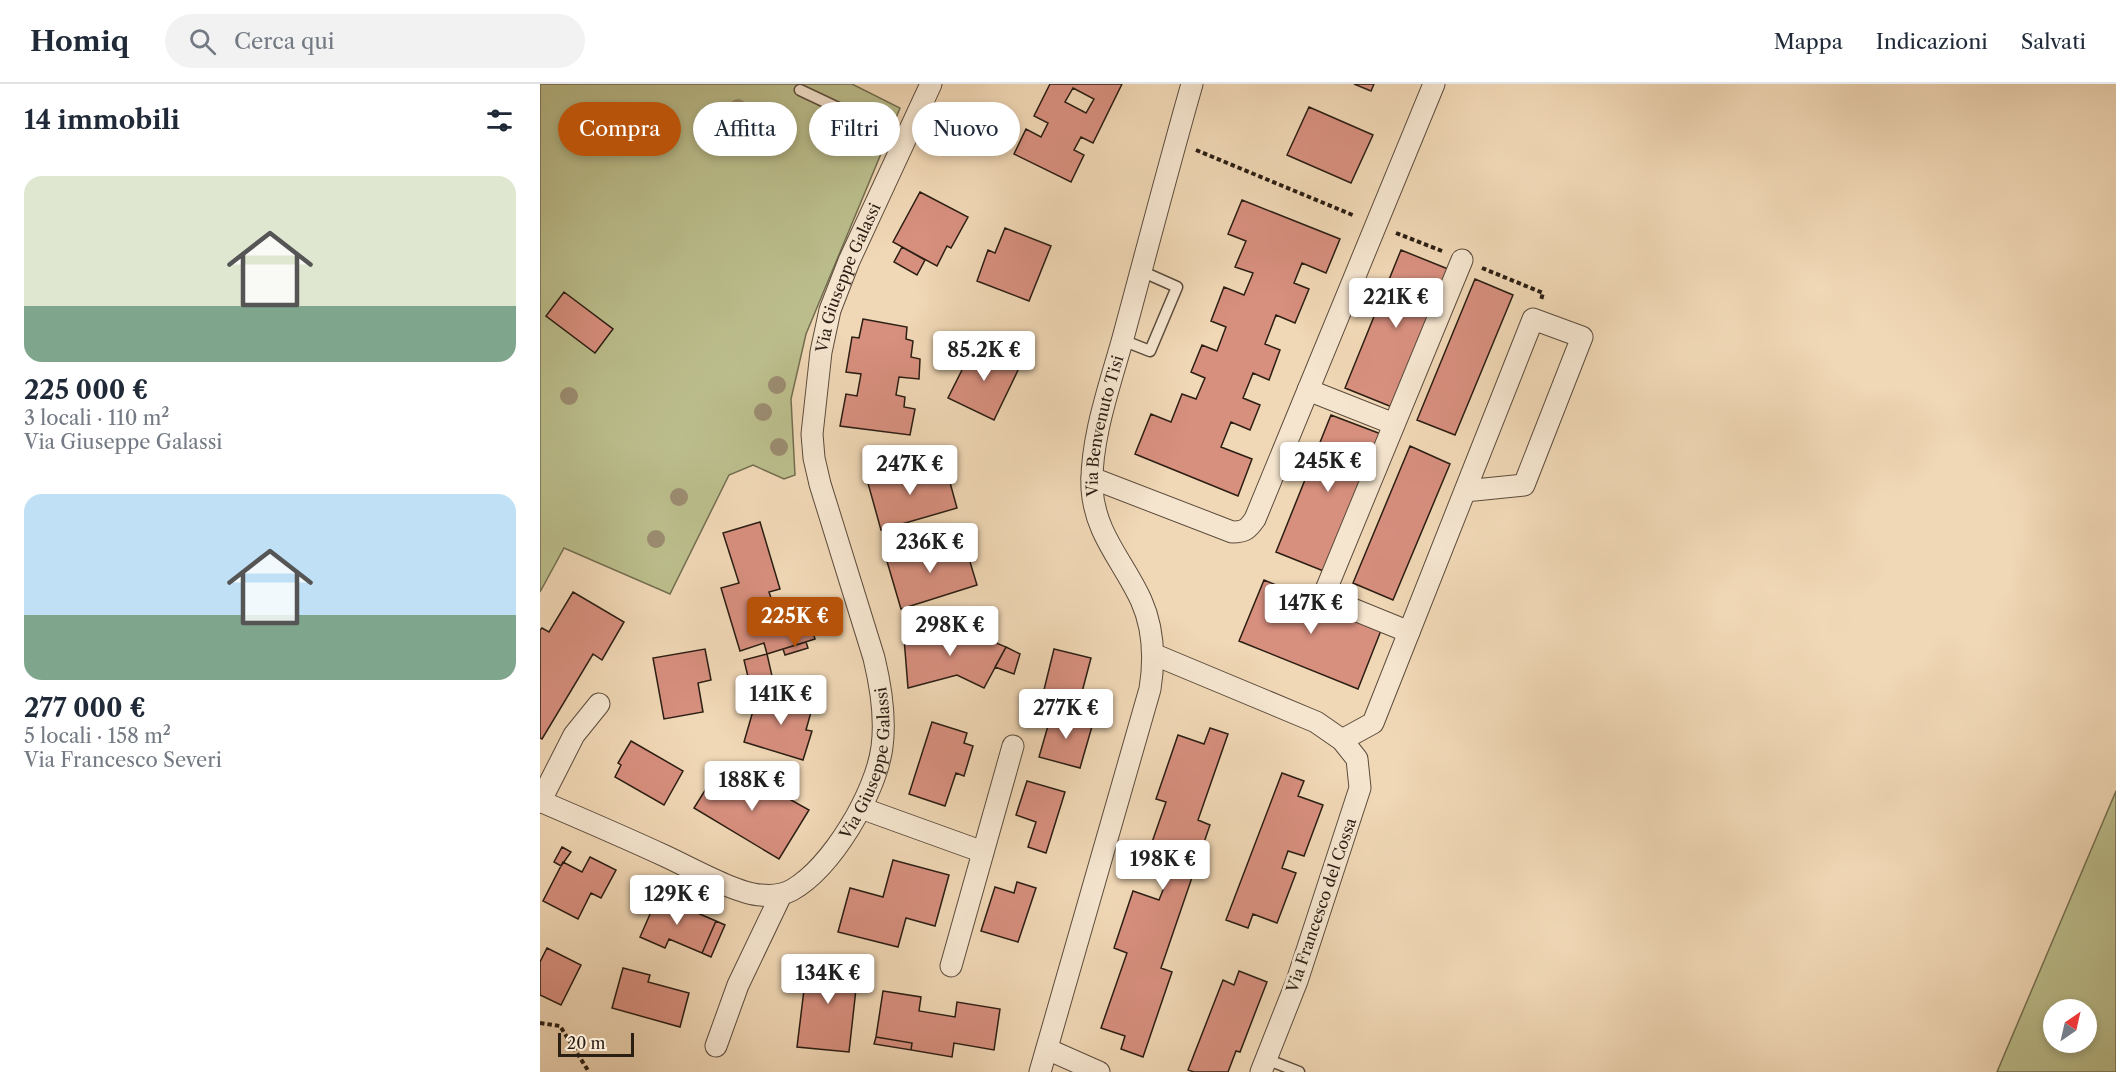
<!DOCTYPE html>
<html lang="it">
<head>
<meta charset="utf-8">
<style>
  :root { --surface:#fff; --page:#f2f2f3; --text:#1f2937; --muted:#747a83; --line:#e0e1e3; --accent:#b45309 }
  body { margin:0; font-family:"Libre Caslon Text",serif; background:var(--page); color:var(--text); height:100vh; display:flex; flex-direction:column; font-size:22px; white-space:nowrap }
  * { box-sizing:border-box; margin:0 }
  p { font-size:20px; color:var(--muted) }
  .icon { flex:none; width:33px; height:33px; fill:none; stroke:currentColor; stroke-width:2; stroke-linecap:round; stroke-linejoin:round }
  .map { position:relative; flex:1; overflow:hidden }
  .side { display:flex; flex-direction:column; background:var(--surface); width:540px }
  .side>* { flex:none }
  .guide { position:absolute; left:18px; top:18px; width:570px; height:54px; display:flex; gap:12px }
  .needle { width:39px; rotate:34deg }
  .tools { position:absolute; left:1503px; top:915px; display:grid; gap:12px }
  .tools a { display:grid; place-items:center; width:54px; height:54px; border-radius:50%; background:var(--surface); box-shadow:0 3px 9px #0003; font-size:30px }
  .scale { position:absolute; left:18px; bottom:15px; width:76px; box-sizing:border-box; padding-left:6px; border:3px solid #2b1e13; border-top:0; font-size:16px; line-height:21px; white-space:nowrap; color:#2b1e13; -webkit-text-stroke:4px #f5e5cf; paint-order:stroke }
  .price { position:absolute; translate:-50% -51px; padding:0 14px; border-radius:6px; background:#fff; color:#222; font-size:20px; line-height:39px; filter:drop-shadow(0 2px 3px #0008) }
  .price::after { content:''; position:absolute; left:50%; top:36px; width:18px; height:14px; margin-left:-9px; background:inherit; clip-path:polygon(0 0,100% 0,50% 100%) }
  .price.active { background:var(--accent); color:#fff }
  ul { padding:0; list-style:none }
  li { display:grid; align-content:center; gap:12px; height:318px; padding:0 24px }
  li span { display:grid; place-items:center; height:186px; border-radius:18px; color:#555 }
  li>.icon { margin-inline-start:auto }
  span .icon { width:108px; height:108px; fill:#fffc; stroke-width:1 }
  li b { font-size:26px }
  h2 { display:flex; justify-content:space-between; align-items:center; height:72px; padding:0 24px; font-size:26px }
  .tag { padding:0 21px; border-radius:27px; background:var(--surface); box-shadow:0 3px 9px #0003; font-size:21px; line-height:54px }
  .tag.active { background:var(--accent); color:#fff }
  header { display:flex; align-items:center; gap:36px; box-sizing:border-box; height:84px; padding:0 30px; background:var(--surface); border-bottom:2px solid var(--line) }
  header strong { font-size:28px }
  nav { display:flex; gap:33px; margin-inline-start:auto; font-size:21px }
  .search { width:420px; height:54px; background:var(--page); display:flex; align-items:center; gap:15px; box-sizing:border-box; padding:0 21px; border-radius:33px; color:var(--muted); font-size:22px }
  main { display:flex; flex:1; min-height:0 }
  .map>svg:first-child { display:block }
</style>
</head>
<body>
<header>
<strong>Homiq</strong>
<div class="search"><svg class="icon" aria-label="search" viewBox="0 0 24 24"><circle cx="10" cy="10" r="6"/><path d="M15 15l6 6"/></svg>Cerca qui</div>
<nav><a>Mappa</a><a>Indicazioni</a><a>Salvati</a></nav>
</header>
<main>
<section class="side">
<h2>14 immobili<svg class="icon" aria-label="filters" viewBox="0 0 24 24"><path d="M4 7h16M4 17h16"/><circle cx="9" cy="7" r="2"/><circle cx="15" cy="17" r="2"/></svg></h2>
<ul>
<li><span style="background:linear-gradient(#dfe7d0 70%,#7fa58c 0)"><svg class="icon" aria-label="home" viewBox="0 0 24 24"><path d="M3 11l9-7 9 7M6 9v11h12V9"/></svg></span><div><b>225 000 €</b><p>3 locali · 110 m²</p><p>Via Giuseppe Galassi</p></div></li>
<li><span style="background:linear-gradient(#bfe0f5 65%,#7fa58c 0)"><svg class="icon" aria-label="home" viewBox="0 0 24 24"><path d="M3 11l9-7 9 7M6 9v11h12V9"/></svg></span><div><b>277 000 €</b><p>5 locali · 158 m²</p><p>Via Francesco Severi</p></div></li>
</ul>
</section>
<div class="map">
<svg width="1576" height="988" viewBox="0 0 1576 988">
  <rect width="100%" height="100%" fill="#f0d7b5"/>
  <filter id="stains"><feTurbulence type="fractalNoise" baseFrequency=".00333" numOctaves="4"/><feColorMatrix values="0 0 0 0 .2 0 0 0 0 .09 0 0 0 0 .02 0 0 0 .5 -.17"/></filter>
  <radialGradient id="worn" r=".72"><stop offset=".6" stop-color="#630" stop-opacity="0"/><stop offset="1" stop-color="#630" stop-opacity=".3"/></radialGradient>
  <path fill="#bbbe8c" stroke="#736e50" stroke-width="1.5" fill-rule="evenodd" d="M0 0H312L360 24 266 250 251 315 255 391 244 395 213 381 189 391 130 510 24 464 0 508Z
    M1576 707V988H1457ZM1514 926H1546V958H1514Z"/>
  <path fill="#d78f7e" stroke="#2b1e13" stroke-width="1.5" fill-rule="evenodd" d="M510 0H582L553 59 541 53 534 66 544 71 531 98 474 70 486 45 501 53 508 39 494 32ZM533 4 554 15 546 29 525 18Z
    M814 0H834L831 7Z
    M769 23 833 51 811 99 747 71Z
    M380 108 428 133 411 164 407 162 397 182 353 158Z
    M702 116 800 155 786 189 762 179 754 199 769 205 755 239 736 231 725 260 740 266 729 296 713 289 703 314 720 321 710 346 691 338 681 363 712 375 698 412 595 370 611 330 631 338 642 310 656 315 665 294 651 288 662 261 677 267 686 243 671 237 684 203 704 211 713 189 695 183 706 157 688 150Z
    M465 144 511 162 489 217 437 197 448 166 455 169Z
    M362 163 385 176 377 191 354 178Z
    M861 166 908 185 852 323 805 304Z
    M935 195 973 211 915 351 877 336Z
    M24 208 73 245 55 269 6 232Z
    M323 235 367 243 366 255 373 257 371 273 380 275 379 295 359 293 356 311 365 313 364 323 375 325 370 351 300 342 306 310 317 312 321 290 306 288 312 253 319 254Z
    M435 260 480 282 454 336 408 314Z
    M791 331 841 350 786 488 736 468Z
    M870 362 910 380 853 516 813 499Z
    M406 384 417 424 341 446 326 392 346 387 347 392 371 385 374 393Z
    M220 438 240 505 229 508 235 526 264 517 275 555 227 570 224 559 200 567 181 504 199 499 183 449Z
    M424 458 437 501 361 525 346 474 383 463 385 470Z
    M724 496 842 544 818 605 699 557Z
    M33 508 84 538 62 576 53 570 2 655 0 654V546L2 544 9 548Z
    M395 534 398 545 378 550 375 539Z
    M406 543 409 557 420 554 423 545 466 563 444 604 417 591 368 604 364 554Z
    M266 558 268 564 245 571 243 565Z
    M466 563 480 570 474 590 455 583Z
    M165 565 171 596 158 599 163 628 124 635 113 574Z
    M514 565 551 574 538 623 502 614Z
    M227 570 232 592 209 597 204 576Z
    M239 611 273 621 266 646 272 647 263 676 204 658 217 613 237 619Z
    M512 628 553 639 540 684 499 673Z
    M392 638 427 649 424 659 433 662 424 692 416 689 405 722 369 710Z
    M670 644 688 650 658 736 670 741 621 884 632 888 603 973 581 965 585 952 561 944 587 869 574 864 593 807 619 816 627 796 602 787 626 718 616 715 638 651 664 660Z
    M91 657 143 687 124 721 75 693 81 681 78 679Z
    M179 684 214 706 219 698 269 726 239 775 154 724Z
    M742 689 764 697 758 712 783 721 764 772 748 767 742 784 756 789 737 839 713 830 708 844 686 836Z
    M487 697 525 708 506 769 488 763 496 738 476 731Z
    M22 763 31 768 21 782 14 778Z
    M50 773 76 786 61 814 51 809 38 835 3 817 23 778 42 788Z
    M353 776 409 791 395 842 366 834 358 863 298 848 310 804 343 813Z
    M477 798 496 804 478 858 441 847 455 803 474 809Z
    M118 812 176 837 162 869 129 855 125 864 100 853Z
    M176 837 185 841 171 873 162 869Z
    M7 864 41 881 21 921 0 911V878Z
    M268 873 319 878 309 968 257 963Z
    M83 884 110 891 108 898 149 909 140 943 72 924Z
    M699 887 727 898 700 968 696 967 688 988H654L648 986 683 896 694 901Z
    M343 907 381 913 379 927 415 933 417 918 460 925 454 966 414 959 412 973 371 966 372 959 336 953Z
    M336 953 372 959 371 966 334 960Z"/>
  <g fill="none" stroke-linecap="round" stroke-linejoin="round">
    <g stroke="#5c4c3c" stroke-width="13">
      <path id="lane" d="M260 6 366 56
        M582 256 610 267 637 203 601 187
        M726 975 759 988"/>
    </g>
    <g stroke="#5c4c3c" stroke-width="23">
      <g id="street">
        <path d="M768 306 854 340"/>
        <path d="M552 394 692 448C705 448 708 445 715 435L894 0"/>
        <path d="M869 548 783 513 922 176"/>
        <path d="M613 570 776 638 802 656 817 675 820 704 757 897 721 988"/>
        <path d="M802 656 833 639 993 235 1042 253 984 401 925 407"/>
        <path id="s1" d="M0 717C42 735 84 753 125 772 149 783 197 810 221 811 231 812 243 811 252 806 292 783 336 709 342 663 346 633 341 603 334 574L280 400 274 374 272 350 281 268 290 226 309 177 391 0"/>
        <path d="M0 718 34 651 59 620"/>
        <path d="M321 724 443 768"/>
        <path d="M411 882 473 662"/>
        <path d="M176 962 198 901 241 811"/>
        <path d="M507 965 559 988"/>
        <path id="s2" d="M500 988 610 605C615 574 614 545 601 516 583 477 555 450 552 405 550 356 570 301 583 254 606 169 628 84 652 0"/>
      </g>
    </g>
    <path stroke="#2b1e13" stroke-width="4" stroke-dasharray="4.5 3" stroke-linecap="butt" d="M656 66 815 132
      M856 149 902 167
      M942 184 1003 209 1001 216
      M0 939 20 942 49 988"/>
    <use href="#lane" stroke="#f5e5cf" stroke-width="10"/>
    <use href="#street" stroke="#f5e5cf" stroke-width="21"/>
  </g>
  <g fill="#9b8c70">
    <circle cx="198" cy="24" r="9"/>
    <circle cx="222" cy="35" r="9"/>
    <circle cx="237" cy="301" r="9"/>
    <circle cx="29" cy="312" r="9"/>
    <circle cx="223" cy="328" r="9"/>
    <circle cx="239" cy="363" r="9"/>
    <circle cx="139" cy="413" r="9"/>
    <circle cx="116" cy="455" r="9"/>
  </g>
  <g text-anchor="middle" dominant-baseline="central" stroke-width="6" stroke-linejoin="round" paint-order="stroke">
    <g font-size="16" fill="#2b1e13" stroke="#f5e5cf">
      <text stroke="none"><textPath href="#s1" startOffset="930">Via Giuseppe Galassi</textPath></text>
      <text stroke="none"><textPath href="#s2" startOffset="676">Via Benvenuto Tisi</textPath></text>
      <text stroke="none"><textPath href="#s1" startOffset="426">Via Giuseppe Galassi</textPath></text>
      <text transform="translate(781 821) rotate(-71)">Via Francesco del Cossa</text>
    </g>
  </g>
  <rect width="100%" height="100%" filter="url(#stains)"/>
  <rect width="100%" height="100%" fill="url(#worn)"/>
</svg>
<div class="tools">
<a><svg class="needle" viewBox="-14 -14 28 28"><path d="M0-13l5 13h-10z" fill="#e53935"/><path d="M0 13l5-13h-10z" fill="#747a83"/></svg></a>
</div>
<div class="scale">20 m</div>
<b class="price" style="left:856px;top:245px">221K €</b>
<b class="price" style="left:444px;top:298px">85.2K €</b>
<b class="price" style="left:788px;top:409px">245K €</b>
<b class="price" style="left:370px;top:412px">247K €</b>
<b class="price" style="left:390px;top:490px">236K €</b>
<b class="price" style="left:771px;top:551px">147K €</b>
<b class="price active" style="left:255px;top:564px">225K €</b>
<b class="price" style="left:410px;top:573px">298K €</b>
<b class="price" style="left:241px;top:642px">141K €</b>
<b class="price" style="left:526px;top:656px">277K €</b>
<b class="price" style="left:212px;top:728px">188K €</b>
<b class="price" style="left:623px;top:807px">198K €</b>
<b class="price" style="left:137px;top:842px">129K €</b>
<b class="price" style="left:288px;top:921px">134K €</b>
<div class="guide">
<a class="tag active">Compra</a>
<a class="tag">Affitta</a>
<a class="tag">Filtri</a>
<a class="tag">Nuovo</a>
</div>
</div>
</main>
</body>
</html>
